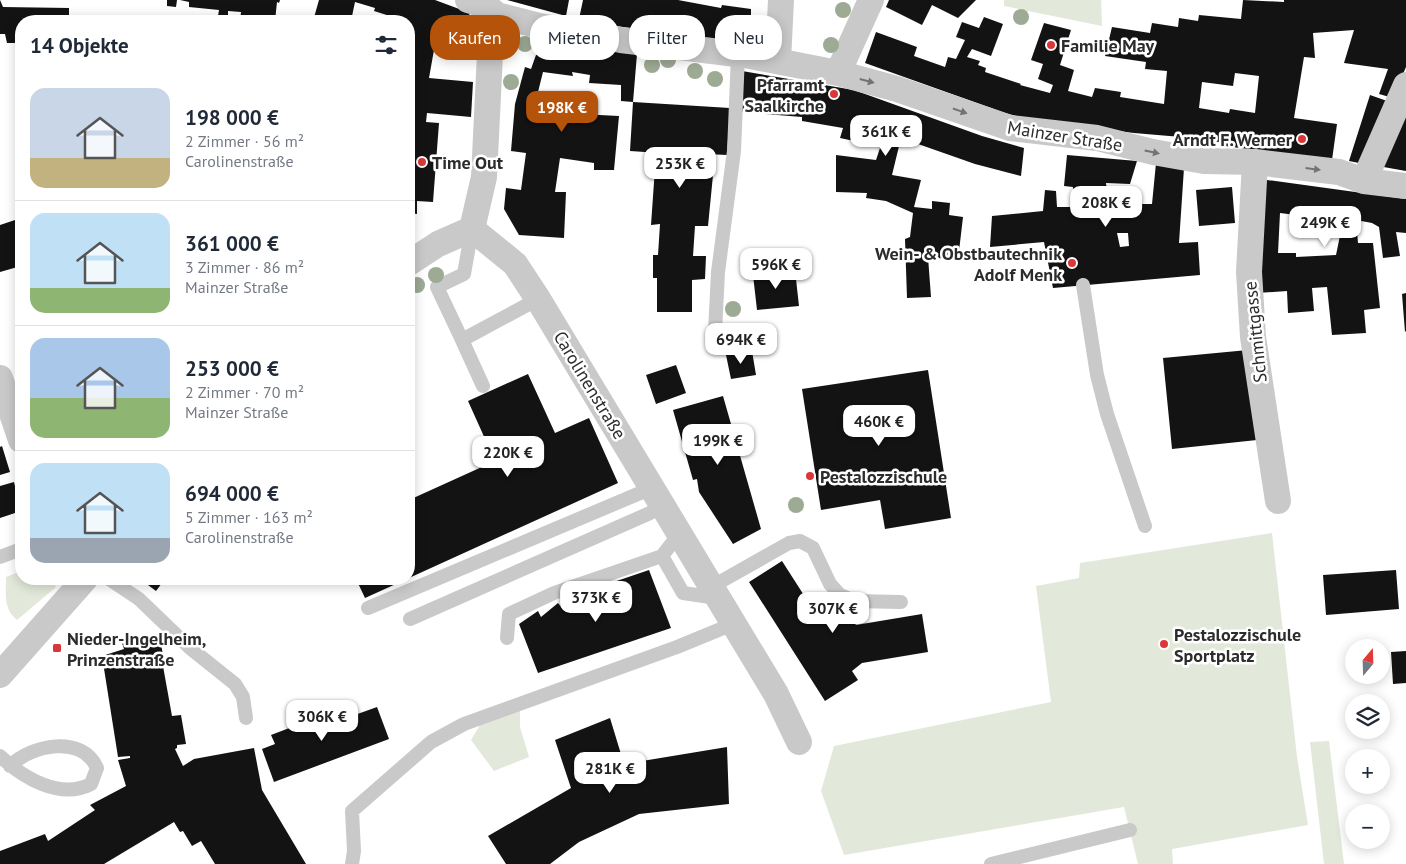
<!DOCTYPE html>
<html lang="de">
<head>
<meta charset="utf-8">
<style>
  :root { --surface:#fff; --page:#f2f2f3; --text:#1f2937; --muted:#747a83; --line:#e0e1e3; --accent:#b45309 }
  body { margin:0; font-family:"PT Sans",sans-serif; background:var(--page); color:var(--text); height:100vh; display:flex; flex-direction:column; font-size:19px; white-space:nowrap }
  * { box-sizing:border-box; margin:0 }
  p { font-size:16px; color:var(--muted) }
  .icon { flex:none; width:28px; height:28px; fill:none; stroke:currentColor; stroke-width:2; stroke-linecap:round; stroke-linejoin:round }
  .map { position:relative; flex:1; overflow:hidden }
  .panel { position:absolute; left:15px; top:15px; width:400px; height:570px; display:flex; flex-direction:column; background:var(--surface); border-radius:20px; box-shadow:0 2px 12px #0003 }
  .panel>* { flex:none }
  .guide { position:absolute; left:430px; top:15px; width:475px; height:45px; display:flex; gap:10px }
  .needle { width:32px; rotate:19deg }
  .buttons { position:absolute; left:1345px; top:639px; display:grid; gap:10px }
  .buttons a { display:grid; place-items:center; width:45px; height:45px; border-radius:50%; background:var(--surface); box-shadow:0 2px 12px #0003; font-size:25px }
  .price { position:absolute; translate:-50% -42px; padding:0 11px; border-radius:10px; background:#fff; color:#222; font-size:16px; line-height:32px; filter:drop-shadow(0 1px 2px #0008) }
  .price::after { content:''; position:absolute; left:50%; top:30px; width:15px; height:11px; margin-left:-8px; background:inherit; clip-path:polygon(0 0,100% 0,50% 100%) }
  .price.current { background:var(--accent); color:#fff }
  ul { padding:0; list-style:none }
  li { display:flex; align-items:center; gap:15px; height:125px; padding:0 15px }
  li+li { border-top:1px solid var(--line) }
  li span { display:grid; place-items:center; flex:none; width:140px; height:100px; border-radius:15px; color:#555 }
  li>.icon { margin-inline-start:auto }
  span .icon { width:60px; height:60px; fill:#fffc; stroke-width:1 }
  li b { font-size:21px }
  h2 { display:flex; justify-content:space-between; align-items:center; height:60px; padding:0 15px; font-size:21px }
  .tag { padding:0 18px; border-radius:20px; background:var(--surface); box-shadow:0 2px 12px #0003; font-size:18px; line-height:45px }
  .tag.current { background:var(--accent); color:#fff }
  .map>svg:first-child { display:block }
</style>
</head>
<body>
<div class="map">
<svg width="1406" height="864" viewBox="0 0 1406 864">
  <rect width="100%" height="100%" fill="#fff"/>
  <path fill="#e2e9da" d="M1004 0H1101L1102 26 1004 6Z
    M1272 533 1297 757 1308 825 1172 849 1173 864H1138L1124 807 844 855 821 791 834 746 1051 702 1036 586 1079 578 1080 563Z
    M21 571V579H50L56 587 17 620C3 609 6 593 6 577Z
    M520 710V727L529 757 494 771 471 740 480 725Z
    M1329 741 1344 864H1324L1310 742Z"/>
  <path fill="#131313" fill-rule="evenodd" d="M0 0 3 7 69 8V21H21V43H7L5 34H0Z
    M167 0H177L176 7 167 6Z
    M180 0H280L279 3 277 2 275 21H240L241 12 228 11V17L218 16 219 10 189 7V2Z
    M319 0H435L470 13 467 20 476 24V41L461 37 460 41 437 33 429 78 473 82 471 117 427 113 426 122 439 123 433 202 417 201V214L409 213V21H392L393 17 374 11 375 8 355 2 351 21H313Z
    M507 0H569L566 16Z
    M583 0H678L721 8 722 5 751 9V44L623 27 579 19Z
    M889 0H976L958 18 932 5 922 25 886 7Z
    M1243 0 1284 2V0H1406V67L1393 98 1379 94 1388 69 1344 63 1354 30 1313 33 1315 58 1304 57 1294 118 1337 124 1332 160 1225 146 1226 143 1181 137 1134 133 1039 122 1005 113 865 63 876 32 917 47 914 56 945 67 948 57 956 59 965 40 956 37 962 22 979 28 984 17 1003 24 991 56 972 49 967 57 980 61 978 65 986 68 985 72 1021 84 1020 85 1050 93 1053 85 1038 79 1043 64 1031 60 1044 23 1071 30 1060 65 1074 70 1068 91 1092 97 1095 88 1121 92 1120 97 1164 104 1167 71 1145 69 1146 62 1105 56 1112 27 1150 33 1152 23 1178 27 1179 18 1198 21 1199 15 1241 19ZM1235 73 1259 76 1255 113 1230 109 1229 113 1199 108 1202 82 1233 86Z
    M542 38 637 54 633 102 621 101V85L589 83 590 75 572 72 573 76 543 72 534 108 580 114 619 116 614 170H594V163L560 158 555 192H566L564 238 519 235 504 209 506 188 521 190 526 153 511 151 515 104 525 67 531 69Z
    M742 71 854 90 982 136 1024 148 1021 176 975 164 901 138 892 175 921 180 914 207 932 209V201L950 203 949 215 963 217 958 260 928 257 931 297 907 298 905 239 910 237 913 213 886 201 866 198 867 193 836 192V155L876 160 886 130 875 126 873 137 861 134 859 142 840 138 843 128 802 121V117L742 112Z
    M1370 95 1390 102 1364 164 1349 161Z
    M1406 99V171L1378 166Z
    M633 102 730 108 727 155 707 154V165H714L708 226H695L693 256H706L705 279 692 280V312H657V278H653V255H658L660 224 651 225 655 168 659 162 660 153 630 151Z
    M1067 155 1137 161 1130 184 1106 183 1108 204H1152L1156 163 1184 168 1179 243 1198 242 1200 275 1053 288 1044 242 990 247 992 216 1043 211 1045 190 1056 191 1057 207H1073V187L1064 186ZM1117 233H1128L1129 246 1120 247Z
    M1260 179 1406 199V233L1396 232 1400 256 1383 258 1379 227 1372 223 1356 220 1358 243H1373L1380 308 1364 310 1366 333 1332 335 1327 287 1312 288 1314 311 1288 313 1287 291 1257 293ZM1280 213 1343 221 1336 255 1296 257V253H1278Z
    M1232 187 1235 223 1199 226 1196 190Z
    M21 218V266L0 272V225Z
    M795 270 799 306 757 310 753 275Z
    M1406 293V331L1405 332 1402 294Z
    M1248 350 1257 440 1172 449 1163 358Z
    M752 351 756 375 731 379 726 355Z
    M676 365 686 393 656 404 646 375Z
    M928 370 951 518 885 529 880 500 821 510 802 389Z
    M528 374 555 433 589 418 618 483 409 578V500L495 461 468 401Z
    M723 396 761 529 733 544 699 492 697 479 693 480 673 410Z
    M2 446 10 472 0 475V447Z
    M14 482 21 511 0 518V486Z
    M782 561 816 614 844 611 856 625 922 614 928 652 862 663 852 671 858 680 825 701 749 582Z
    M649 570 671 628 538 673 519 624 538 611 541 617 558 603 562 608 577 595 585 600 605 594 602 586Z
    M1396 570 1399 609 1326 615 1323 575Z
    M140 579H165L156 591Z
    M356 579H407L365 598Z
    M136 638 138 647 161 644 163 655H161L172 716 181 715 186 744 177 745V748L175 749 183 766 194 759 254 748 262 790 306 864H215L201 841 192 846 183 831 180 832 174 822 104 864H0V851L45 834 48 841 95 810 90 805 126 786 118 760 130 758V756L118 757 102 656 124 649 122 643Z
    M1406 651V683L1393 684 1391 652Z
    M377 707 389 739 274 782 262 749 275 744 271 735 334 711 338 721Z
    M610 718 624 764 727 747 729 804 639 814 579 842 550 864H506L488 836 571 788 555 740Z"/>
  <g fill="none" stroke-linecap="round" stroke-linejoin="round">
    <path stroke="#c9c9c9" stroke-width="14" d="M472 229 464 274 437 287 462 340 538 299
      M1083 285 1097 375 1107 414 1145 526
      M715 332 718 272 734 151 738 55
      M462 340 483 386
      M679 534 662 556 683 593 717 598
      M0 557 21 549
      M109 579 139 599 190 648 235 684 243 697 246 718
      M711 587 789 543 800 541 813 548 830 584 840 595 854 601 901 602
      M368 608 652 488
      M410 619 650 513 662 505
      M507 638 509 614 554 593 662 556
      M0 756C23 778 60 800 91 784L97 768C82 734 31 745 10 766
      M352 864 354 851 352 811 431 742 464 724 677 647 733 624
      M991 864 1130 830"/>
    <path stroke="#c9c9c9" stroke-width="26" d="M468 0 485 5 497 15 540 26 621 40 745 55 838 73 897 89 1010 128 1097 138 1153 152 1204 161 1255 162 1339 172 1364 181 1406 186
      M778 61 781 0
      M838 73 871 0
      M1255 162 1249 272 1253 337 1278 501
      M1364 181 1406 85
      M472 229 515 264 538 299 776 694 799 742
      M472 229 484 177 490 54 497 15
      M409 263 438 244 472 229
      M0 378 21 440
      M0 675 85 579"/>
  </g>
  <g fill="#9daa94">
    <circle cx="843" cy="10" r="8"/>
    <circle cx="1021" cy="17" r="8"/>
    <circle cx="525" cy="44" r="8"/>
    <circle cx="831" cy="45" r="8"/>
    <circle cx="668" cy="60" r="8"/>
    <circle cx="652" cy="65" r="8"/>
    <circle cx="695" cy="71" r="8"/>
    <circle cx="715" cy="79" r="8"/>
    <circle cx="511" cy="82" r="8"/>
    <circle cx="436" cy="275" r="8"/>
    <circle cx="417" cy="285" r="8"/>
    <circle cx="733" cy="309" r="8"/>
    <circle cx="740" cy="331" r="8"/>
    <circle cx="796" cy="505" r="8"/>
  </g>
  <defs><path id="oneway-solid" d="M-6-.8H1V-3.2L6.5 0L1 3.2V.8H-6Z" transform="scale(1.25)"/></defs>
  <g fill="#737373">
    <use href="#oneway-solid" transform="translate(867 81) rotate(15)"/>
    <use href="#oneway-solid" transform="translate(960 111) rotate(19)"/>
    <use href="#oneway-solid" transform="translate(1152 152) rotate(12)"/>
    <use href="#oneway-solid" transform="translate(1313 169) rotate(7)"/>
  </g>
  <g fill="#db373a" stroke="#fff" stroke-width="2">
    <circle cx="1051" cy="45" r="5"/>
    <circle cx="834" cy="94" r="5"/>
    <circle cx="1302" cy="139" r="5"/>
    <circle cx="422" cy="162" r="5"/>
    <circle cx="1072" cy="263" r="5"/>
    <circle cx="810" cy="476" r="5"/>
    <circle cx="1164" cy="644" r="5"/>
    <rect x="52" y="643" width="10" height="10" rx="2.5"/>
  </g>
  <g text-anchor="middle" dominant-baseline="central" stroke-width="5" stroke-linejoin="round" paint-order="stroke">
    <g font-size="18" font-weight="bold" fill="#2c2c2c" stroke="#fff" text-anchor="start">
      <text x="1061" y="45">Familie May</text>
      <text x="824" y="84" text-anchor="end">Pfarramt<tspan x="824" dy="21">Saalkirche</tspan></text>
      <text x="1292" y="139" text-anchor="end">Arndt F. Werner</text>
      <text x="432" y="162">Time Out</text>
      <text x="1062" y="253" text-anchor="end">Wein- &amp; Obstbautechnik<tspan x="1062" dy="21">Adolf Menk</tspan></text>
      <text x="820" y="476">Pestalozzischule</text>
      <text x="1174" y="634">Pestalozzischule<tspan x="1174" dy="21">Sportplatz</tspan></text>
      <text x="67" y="638">Nieder-Ingelheim,<tspan x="67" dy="21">Prinzenstraße</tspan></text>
    </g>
    <g font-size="18" fill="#2c2c2c" stroke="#fff">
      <text transform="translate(1065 136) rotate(9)">Mainzer Straße</text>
      <text transform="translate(1255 332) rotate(-96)">Schmittgasse</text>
      <text transform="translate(590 385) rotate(59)">Carolinenstraße</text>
    </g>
  </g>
</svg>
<div class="buttons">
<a><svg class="needle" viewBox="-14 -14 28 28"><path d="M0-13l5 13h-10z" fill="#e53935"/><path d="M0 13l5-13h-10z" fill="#747a83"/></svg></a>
<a><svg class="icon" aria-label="layers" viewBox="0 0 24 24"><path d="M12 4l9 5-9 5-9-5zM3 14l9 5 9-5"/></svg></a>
<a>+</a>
<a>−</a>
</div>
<b class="price current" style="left:562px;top:133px">198K €</b>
<b class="price" style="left:886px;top:157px">361K €</b>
<b class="price" style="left:680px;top:189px">253K €</b>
<b class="price" style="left:1106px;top:228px">208K €</b>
<b class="price" style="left:1325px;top:248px">249K €</b>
<b class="price" style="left:776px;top:290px">596K €</b>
<b class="price" style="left:741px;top:365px">694K €</b>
<b class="price" style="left:879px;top:447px">460K €</b>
<b class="price" style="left:718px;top:466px">199K €</b>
<b class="price" style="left:508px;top:478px">220K €</b>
<b class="price" style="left:596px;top:623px">373K €</b>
<b class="price" style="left:833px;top:634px">307K €</b>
<b class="price" style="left:322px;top:742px">306K €</b>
<b class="price" style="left:610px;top:794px">281K €</b>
<div class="guide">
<a class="tag current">Kaufen</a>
<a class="tag">Mieten</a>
<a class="tag">Filter</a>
<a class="tag">Neu</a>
</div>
<section class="panel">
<h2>14 Objekte<svg class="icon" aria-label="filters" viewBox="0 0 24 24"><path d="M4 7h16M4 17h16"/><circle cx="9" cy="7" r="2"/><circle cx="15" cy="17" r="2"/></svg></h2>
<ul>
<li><span style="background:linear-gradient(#c9d6e8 70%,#c2b280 0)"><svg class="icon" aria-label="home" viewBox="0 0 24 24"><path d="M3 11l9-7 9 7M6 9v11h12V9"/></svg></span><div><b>198 000 €</b><p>2 Zimmer · 56 m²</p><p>Carolinenstraße</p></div></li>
<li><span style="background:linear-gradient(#bfe0f5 75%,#8fb573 0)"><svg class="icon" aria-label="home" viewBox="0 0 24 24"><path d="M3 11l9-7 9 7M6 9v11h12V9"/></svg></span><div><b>361 000 €</b><p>3 Zimmer · 86 m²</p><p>Mainzer Straße</p></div></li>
<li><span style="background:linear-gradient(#a9c7e8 60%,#8fb573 0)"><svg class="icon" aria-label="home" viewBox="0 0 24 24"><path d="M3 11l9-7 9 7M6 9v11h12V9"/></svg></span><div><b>253 000 €</b><p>2 Zimmer · 70 m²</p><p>Mainzer Straße</p></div></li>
<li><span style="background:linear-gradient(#bfe0f5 75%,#9aa5b1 0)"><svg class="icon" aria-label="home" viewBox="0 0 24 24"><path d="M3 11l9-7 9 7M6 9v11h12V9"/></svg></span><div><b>694 000 €</b><p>5 Zimmer · 163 m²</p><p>Carolinenstraße</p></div></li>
</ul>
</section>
</div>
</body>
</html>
